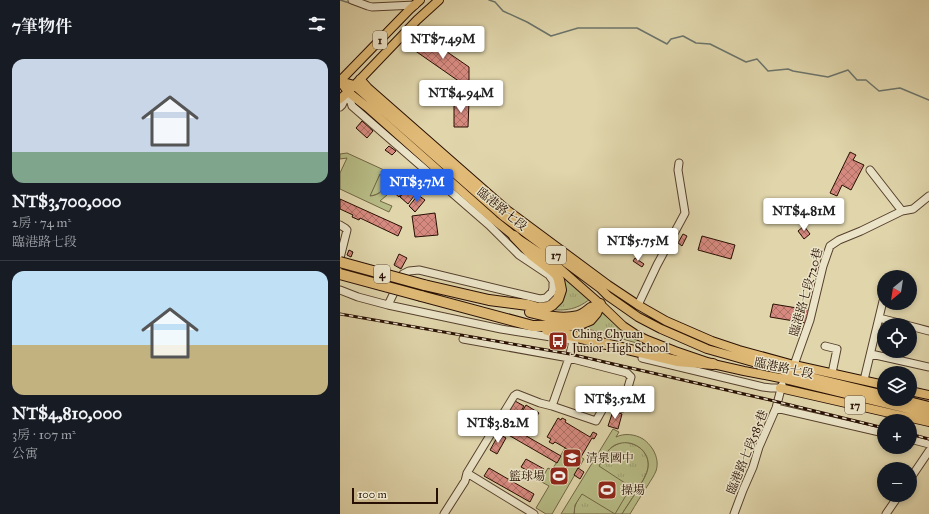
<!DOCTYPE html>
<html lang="zh-TW">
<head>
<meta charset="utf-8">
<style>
  :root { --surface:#171b24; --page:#242831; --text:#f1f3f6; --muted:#9ea1a6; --line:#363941; --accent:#2563eb }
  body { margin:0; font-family:"IM FELL Great Primer","Noto Serif TC",serif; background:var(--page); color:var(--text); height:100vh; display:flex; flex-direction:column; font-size:15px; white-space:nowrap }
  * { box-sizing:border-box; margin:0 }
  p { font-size:13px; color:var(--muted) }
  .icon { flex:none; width:22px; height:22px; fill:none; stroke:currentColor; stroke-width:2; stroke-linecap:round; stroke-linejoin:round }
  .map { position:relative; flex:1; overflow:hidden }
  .panel { display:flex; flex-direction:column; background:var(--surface); width:340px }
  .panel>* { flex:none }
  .needle { width:26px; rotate:210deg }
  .buttons { position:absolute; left:537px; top:270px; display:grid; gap:8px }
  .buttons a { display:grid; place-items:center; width:40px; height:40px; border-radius:50%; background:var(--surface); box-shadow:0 2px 6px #0003; font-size:20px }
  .scale { position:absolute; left:12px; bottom:10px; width:86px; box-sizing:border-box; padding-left:4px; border:2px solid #280f03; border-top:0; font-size:11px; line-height:14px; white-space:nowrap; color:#280f03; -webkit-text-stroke:3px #ebe4c8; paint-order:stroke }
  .price { position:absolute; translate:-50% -34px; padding:0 9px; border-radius:4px; background:#fff; color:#222; font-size:13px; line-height:26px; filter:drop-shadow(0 1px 2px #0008) }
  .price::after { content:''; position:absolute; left:50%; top:24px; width:12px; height:9px; margin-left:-6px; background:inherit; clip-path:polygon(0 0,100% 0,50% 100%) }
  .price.on { background:var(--accent); color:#fff }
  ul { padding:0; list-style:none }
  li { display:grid; align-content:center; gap:8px; height:212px; padding:0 12px }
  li+li { border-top:1px solid var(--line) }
  li span { display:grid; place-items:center; height:124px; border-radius:12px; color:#555 }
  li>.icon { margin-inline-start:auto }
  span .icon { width:72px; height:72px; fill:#fffc; stroke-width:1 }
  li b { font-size:17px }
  h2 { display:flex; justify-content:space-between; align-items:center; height:48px; padding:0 12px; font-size:17px }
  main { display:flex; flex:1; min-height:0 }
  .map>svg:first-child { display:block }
</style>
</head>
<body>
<main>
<section class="panel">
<h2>7筆物件<svg class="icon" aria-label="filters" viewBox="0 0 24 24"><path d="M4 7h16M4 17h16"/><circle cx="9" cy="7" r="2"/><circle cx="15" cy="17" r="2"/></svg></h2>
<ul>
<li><span style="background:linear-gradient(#c9d6e8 75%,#7fa58c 0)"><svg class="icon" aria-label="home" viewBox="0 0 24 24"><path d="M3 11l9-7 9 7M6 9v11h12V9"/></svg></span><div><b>NT$3,700,000</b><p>2房 · 74 m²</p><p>臨港路七段</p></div></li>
<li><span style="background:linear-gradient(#bfe0f5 60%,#c2b280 0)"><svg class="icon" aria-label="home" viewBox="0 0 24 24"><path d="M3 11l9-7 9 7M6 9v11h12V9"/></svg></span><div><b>NT$4,810,000</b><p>3房 · 107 m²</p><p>公寓</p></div></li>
</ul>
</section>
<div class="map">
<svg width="589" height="514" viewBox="0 0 589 514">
  <defs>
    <pattern id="grass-tufts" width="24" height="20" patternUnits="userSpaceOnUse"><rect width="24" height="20" fill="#b7bc86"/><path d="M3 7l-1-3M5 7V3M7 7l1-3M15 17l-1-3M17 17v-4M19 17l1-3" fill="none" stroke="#9da072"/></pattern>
    <pattern id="building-cross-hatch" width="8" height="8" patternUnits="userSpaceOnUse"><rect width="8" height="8" fill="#d68a7f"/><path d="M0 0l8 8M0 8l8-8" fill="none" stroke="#ae6f66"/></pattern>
  </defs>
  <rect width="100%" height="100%" fill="#e0d5ab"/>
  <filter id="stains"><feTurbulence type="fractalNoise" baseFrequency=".005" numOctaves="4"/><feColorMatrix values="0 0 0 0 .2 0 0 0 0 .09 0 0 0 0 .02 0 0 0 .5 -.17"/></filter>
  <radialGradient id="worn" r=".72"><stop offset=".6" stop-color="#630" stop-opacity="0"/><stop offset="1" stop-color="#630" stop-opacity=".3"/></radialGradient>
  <path fill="url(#grass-tufts)" stroke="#706644" d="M40 173C48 185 43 195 29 196Z
    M218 271 250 299C235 311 223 311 205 309L216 305Z
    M262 313 291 336 307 346 241 327 249 325Z
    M284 442C291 443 298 445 303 451 307 455 309 462 308 468 307 477 288 504 282 514H234V509L237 501 267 452C272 446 277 444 284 442Z"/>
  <path fill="#b7bc86" stroke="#706644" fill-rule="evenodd" d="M7 153 44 170 48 176 50 182 49 189 47 195 40 201 52 206 49 212 0 189V173L7 158 0 159V154ZM40 174C48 185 43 195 30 196Z
    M273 429 279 432 276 437C284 433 295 434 303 439 313 446 320 459 316 471 314 476 311 480 308 485 302 494 296 504 290 514H282C288 504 307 478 308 468 311 451 292 437 275 445 267 449 263 459 259 466L291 487 275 514 242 494 235 505 234 514H221Z
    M225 448 244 459 212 514H206L196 508 209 486 200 481 208 468 212 470Z"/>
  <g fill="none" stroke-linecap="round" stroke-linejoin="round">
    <path stroke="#6a746b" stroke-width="1.5" d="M0 0 19 6
      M149 0 155 2 163 11 187 22 211 36 238 28H297L327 44 331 39 343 36 356 43 370 44 406 62 417 59 428 71 448 69 453 71 488 77 508 70 517 80H526L539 91 560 88 589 100"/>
  </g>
  <path fill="url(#building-cross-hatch)" stroke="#280f03" d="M84 36 129 67V82H120L74 50Z
    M114 101H129L128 127H114Z
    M22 121 33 131 27 138 16 128Z
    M49 146 56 151 52 155 45 150Z
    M510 152 516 155 513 160 524 165 511 190 502 185 497 196 490 193Z
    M61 180 68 186 59 197 52 191Z
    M70 186 77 192 68 204 60 197Z
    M78 195 85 200 75 212 69 206Z
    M0 199 62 227 58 236 20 218 19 220 12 217 13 215 0 209Z
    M95 213 98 235 75 237 72 216Z
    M464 226 470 234 464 239 458 231Z
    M343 234 347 236 342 246 338 243Z
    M362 236 395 245 391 259 358 250Z
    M9 250 13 252 11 257 7 255Z
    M59 254 67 258 61 269 54 265Z
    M295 258 304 264 302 267 293 261Z
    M433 304 469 310 466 323 430 317Z
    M175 401 184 406 173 425 164 420Z
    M186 405 199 413 194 420 181 413Z
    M273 411 282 414 278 429 268 426Z
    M218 418 221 420 222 418 226 420 225 422 250 437 253 432 257 434 254 439 252 438 241 457 215 442 213 444 209 442 211 439 207 437Z
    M162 422 221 456 217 463 158 429Z
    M159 434 166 438 157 454 150 450Z
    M186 459 204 469 199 477 181 467Z
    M149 468 194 494 190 502 144 476Z
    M238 468 244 472 240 479 234 475Z"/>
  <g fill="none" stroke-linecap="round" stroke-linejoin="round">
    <g stroke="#56402d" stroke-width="9">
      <path id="minor" d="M12 0 28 6 32 7 75 5
        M8 92 12 106 149 225 179 255 209 275 213 281V288L212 292 206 298 200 299 79 270 69 271 63 274 48 305
        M0 107 2 105 8 92
        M530 170 562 211
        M0 225 5 228 7 230 0 258
        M0 290 18 297 48 305 161 329 230 340
        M298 305 317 265 345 213 338 170 339 163
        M539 318 567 325
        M570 326 589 331
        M123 339 229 358 287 373 291 377 282 408 266 403 256 421 212 406
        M485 346 497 349 492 373
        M531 354 589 367
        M302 358 423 387 431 388H440
        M451 369 454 365 470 320 483 266 490 246 499 240 521 231 562 211 573 209 589 196
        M524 380 543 301
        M436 408 544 433
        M570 439 589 444
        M127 473 194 514
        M570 479 589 451
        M104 514 125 481 127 473 174 396 177 394 200 403 212 406 229 358 233 341
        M394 514 403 490 413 467 419 447 436 408 442 385
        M546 514 559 495"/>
    </g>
    <g stroke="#280f03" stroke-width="10">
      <path id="major" d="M20 79 28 88 167 210 268 285 298 305 326 321 372 341 399 350 454 365 544 385
        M0 81 8 92 27 107 154 220 174 236 210 260 260 304 283 326 295 334 307 340 335 351 373 364 404 371 445 379 589 414
        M0 81 14 85 163 216 260 288 268 296 298 317 321 329 367 349 449 372 544 395
        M0 81 70 9 80 0
        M0 99 8 92 77 20 99 0
        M440 388 589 422
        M570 391 589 395
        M560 399 589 406"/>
    </g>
    <g stroke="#280f03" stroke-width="12">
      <path id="highway" d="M84 285 149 300 188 305 198 308 208 307 212 305 218 299 221 290 219 280 217 275 213 271 192 255 174 236
        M81 296 193 326 238 325 250 320 256 313 260 304
        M190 312C205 316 222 320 238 316 243 315 247 311 251 308 254 307 257 306 260 304
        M207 330 337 361 373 364"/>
    </g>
    <use href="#minor" stroke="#ebe4c8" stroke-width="7"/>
    <use href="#major" stroke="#e0ba76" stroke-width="8"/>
    <use href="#highway" stroke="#e0ba76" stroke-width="10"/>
    <g stroke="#280f03" stroke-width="3">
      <path id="rail" d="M0 314 230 354 430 400 544 428
        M570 434 589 439"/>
    </g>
    <use href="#rail" stroke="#ebe4c8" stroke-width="1.5" stroke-dasharray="4.5" stroke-linecap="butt"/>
    <g stroke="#280f03" stroke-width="12" stroke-linecap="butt">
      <path id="highway-bridge" d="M0 262 84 285
        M0 274 81 296"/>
    </g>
    <use href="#highway-bridge" stroke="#e0ba76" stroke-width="10"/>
  </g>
  <defs>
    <g id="bus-square" transform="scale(1)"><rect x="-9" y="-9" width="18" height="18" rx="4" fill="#8f2418" stroke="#ebe4c8"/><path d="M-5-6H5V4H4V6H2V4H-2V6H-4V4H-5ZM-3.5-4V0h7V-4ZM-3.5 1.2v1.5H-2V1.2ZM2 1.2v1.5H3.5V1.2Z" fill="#fff"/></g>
    <g id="school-square" transform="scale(1)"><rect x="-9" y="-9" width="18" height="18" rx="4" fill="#8f2418" stroke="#ebe4c8"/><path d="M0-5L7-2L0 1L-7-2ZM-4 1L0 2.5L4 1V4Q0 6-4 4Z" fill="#fff"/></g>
    <g id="stadium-square" transform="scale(1)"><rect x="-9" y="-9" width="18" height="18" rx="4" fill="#8f2418" stroke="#ebe4c8"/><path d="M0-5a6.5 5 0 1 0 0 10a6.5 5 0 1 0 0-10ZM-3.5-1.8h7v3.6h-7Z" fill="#fff"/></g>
  </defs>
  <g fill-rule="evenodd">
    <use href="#bus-square" x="218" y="341"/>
    <use href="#school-square" x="232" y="458"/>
    <use href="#stadium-square" x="219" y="476"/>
    <use href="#stadium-square" x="267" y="490"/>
  </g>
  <g text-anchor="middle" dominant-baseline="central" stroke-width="3" stroke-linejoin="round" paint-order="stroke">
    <g fill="#ebe4c8" stroke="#624f3e" stroke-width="1">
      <rect x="33" y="31" width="14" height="18" rx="3"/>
      <rect x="206" y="246" width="20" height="18" rx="3"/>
      <rect x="34" y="265" width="16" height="18" rx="3"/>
      <rect x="505" y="396" width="20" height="18" rx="3"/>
    </g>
    <g font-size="11" font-weight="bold" fill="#280f03">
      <text x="40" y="40">1</text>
      <text x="216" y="255">17</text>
      <text x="42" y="274">4</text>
      <text x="515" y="405">17</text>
    </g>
    <g font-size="12" fill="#280f03" stroke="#ebe4c8">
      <text transform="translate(162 209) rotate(39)">臨港路七段</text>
      <text transform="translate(466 292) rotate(-74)">臨港路七段720巷</text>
      <text transform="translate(444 368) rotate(12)">臨港路七段</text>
      <text transform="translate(407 452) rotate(-68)">臨港路七段585巷</text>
    </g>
    <g font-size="12" fill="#280f03" stroke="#ebe4c8" text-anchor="start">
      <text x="232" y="334">Ching Chyuan<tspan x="232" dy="14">Junior High School</tspan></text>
      <text x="246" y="458">清泉國中</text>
      <text x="205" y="476" text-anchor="end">籃球場</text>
      <text x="281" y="490">操場</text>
    </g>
  </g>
  <rect width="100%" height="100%" filter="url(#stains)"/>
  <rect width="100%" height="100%" fill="url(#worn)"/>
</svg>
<div class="buttons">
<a><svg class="needle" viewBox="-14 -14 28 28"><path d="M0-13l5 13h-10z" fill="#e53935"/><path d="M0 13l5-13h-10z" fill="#9ea1a6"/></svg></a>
<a><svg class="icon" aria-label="locate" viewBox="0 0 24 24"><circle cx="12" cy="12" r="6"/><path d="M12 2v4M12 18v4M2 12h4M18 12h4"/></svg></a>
<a><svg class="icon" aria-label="layers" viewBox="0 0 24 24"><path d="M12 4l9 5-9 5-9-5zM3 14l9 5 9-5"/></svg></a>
<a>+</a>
<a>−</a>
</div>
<div class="scale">100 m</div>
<b class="price" style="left:103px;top:60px">NT$7.49M</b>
<b class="price" style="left:121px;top:114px">NT$4.94M</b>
<b class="price on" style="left:77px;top:203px">NT$3.7M</b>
<b class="price" style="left:464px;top:232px">NT$4.81M</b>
<b class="price" style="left:298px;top:262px">NT$5.75M</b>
<b class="price" style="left:275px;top:420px">NT$3.52M</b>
<b class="price" style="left:158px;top:444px">NT$3.82M</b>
</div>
</main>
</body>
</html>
